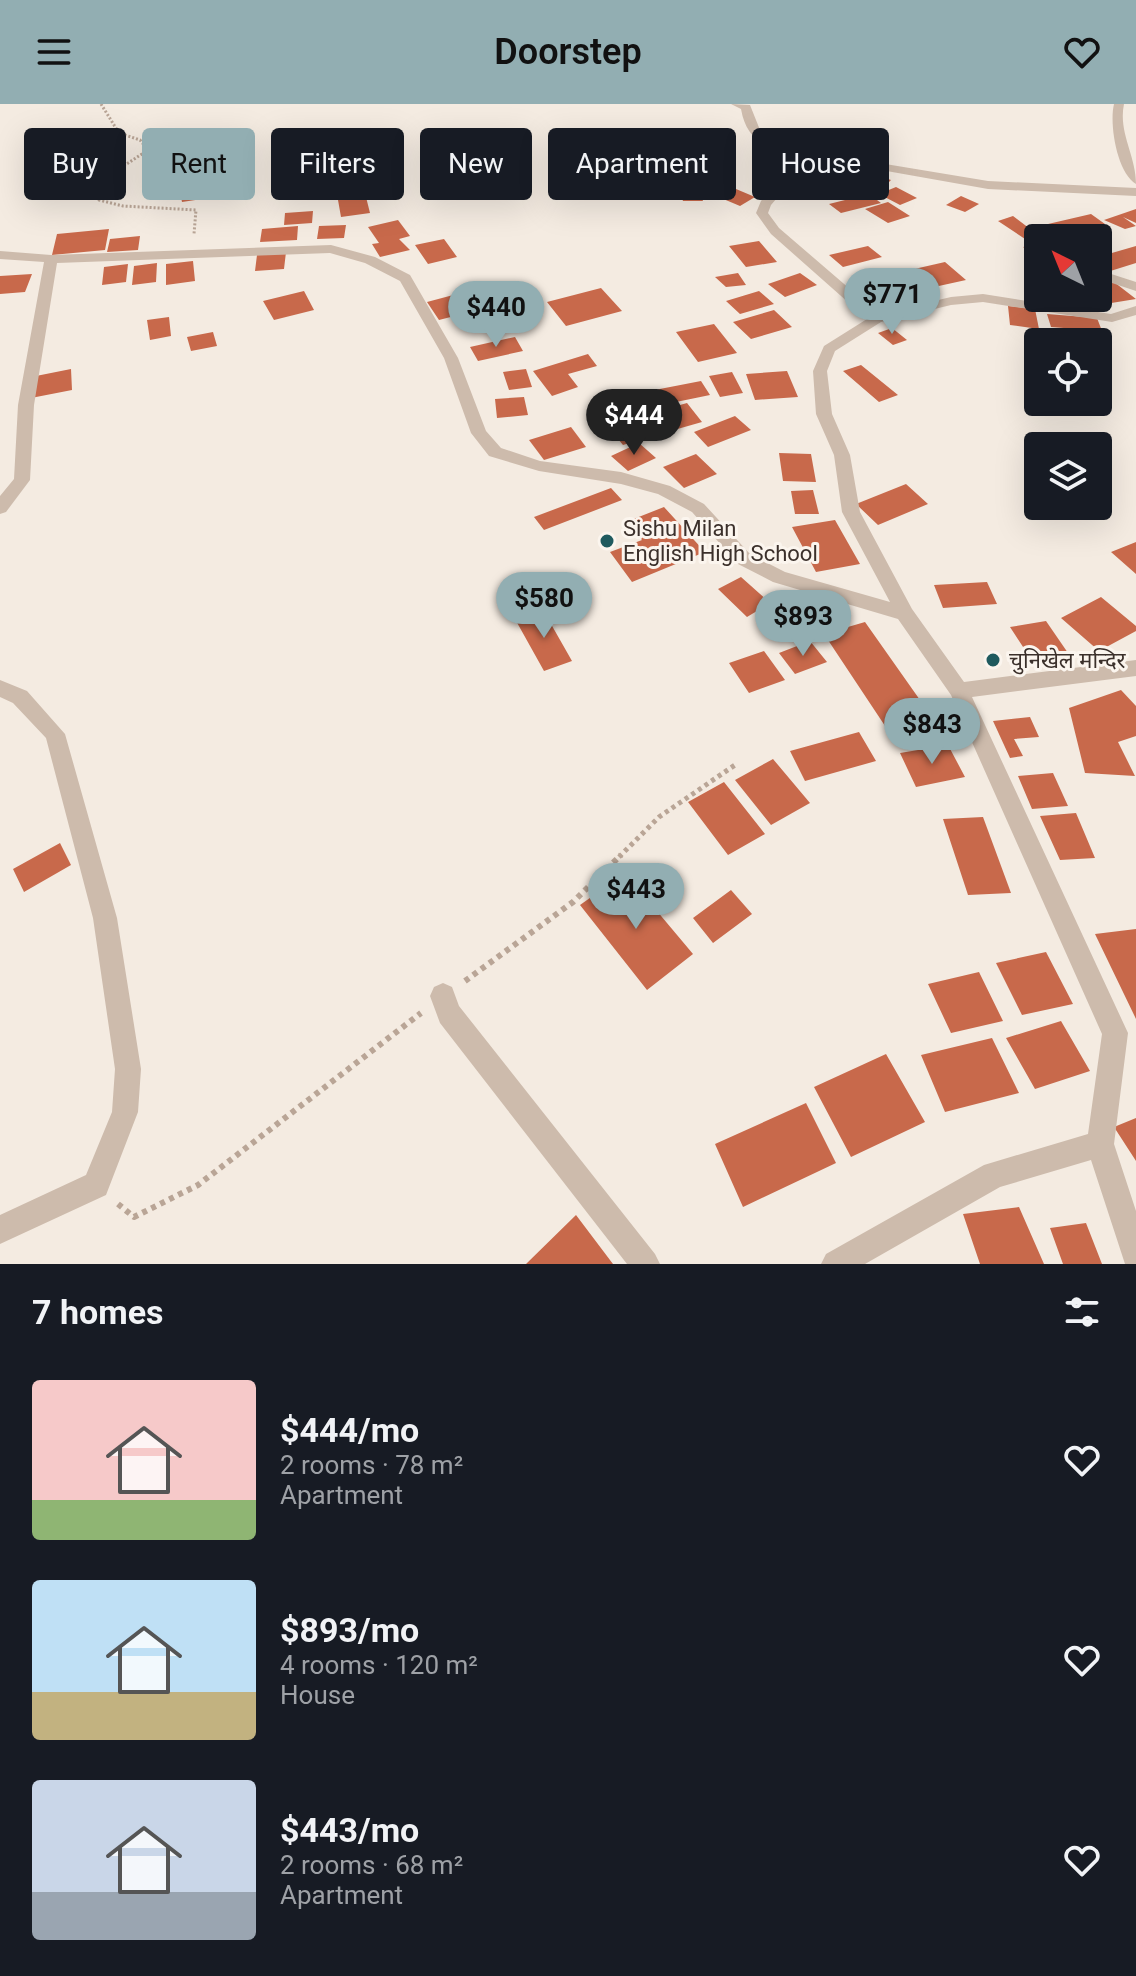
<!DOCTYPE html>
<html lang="en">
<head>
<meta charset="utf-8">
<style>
  :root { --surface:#171b24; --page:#242831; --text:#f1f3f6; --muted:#9ea1a6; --accent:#92aeb2 }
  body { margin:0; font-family:Roboto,"Noto Sans Devanagari",sans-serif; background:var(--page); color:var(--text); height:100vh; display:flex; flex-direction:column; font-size:30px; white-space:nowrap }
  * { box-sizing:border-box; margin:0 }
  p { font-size:26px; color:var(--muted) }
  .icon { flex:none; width:44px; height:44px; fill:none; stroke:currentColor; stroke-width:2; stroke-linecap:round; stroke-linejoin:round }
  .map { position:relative; height:1160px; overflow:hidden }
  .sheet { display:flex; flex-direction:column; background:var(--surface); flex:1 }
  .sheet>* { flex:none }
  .top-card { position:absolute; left:24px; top:24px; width:1088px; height:72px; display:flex; gap:16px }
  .needle { width:52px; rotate:317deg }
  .fabs { position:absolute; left:1024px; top:120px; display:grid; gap:16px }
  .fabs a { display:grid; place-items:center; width:88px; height:88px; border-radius:8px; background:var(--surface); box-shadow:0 8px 32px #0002; font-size:40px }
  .price { position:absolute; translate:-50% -68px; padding:0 18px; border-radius:28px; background:var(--accent); color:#111; font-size:26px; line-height:52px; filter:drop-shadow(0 2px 4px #0008) }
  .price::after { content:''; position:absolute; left:50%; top:48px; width:24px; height:18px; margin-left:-12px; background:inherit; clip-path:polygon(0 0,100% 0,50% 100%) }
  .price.on { background:#222; color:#fff }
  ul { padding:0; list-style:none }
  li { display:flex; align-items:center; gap:24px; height:200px; padding:0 32px }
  li span { display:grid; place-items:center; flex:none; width:224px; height:160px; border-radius:8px; color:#555 }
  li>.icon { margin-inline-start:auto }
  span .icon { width:96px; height:96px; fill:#fffc; stroke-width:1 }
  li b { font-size:34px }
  h2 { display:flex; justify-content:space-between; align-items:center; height:96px; padding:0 32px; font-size:34px }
  .tag { padding:0 28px; border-radius:8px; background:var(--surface); box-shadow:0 8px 32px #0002; font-size:28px; line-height:72px }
  .tag.on { background:var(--accent); color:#111 }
  header { display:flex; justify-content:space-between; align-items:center; height:104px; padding:0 32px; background:var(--accent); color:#111; font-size:36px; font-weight:600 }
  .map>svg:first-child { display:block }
</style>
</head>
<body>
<header><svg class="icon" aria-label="menu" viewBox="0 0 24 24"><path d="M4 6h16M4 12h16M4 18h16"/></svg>Doorstep<svg class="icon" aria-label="heart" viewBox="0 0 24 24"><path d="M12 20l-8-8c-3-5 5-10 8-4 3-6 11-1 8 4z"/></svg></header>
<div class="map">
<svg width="1136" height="1160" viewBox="0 0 1136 1160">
  <rect width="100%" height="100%" fill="#f4ebe1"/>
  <path fill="#c8694b" d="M521 38 523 46 495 47 494 40Z
    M844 68 865 80 842 88 822 75Z
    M879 72 891 76 879 88 866 84Z
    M694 74 703 97H683L674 75Z
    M197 76 202 95 182 98 178 79Z
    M821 79 837 90 817 96 801 85Z
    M896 83 917 94 900 101 879 90Z
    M736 85 755 93 740 102 721 94Z
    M869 90 881 99 841 109 829 100Z
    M961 92 979 100 965 108 946 101Z
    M366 93 370 109 341 113 338 96Z
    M888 98 910 112 888 119 865 105Z
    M1136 105V119L1123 113 1136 122 1125 125 1104 116Z
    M313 107 312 119 284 121 285 109Z
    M1091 110 1105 120 1065 131 1048 120Z
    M1013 112 1042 134H1038V163L1027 156 1035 152 1023 143 1034 141 998 117Z
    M398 116 410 132 399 135 410 146 380 153 372 140 379 139 368 123Z
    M346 121 344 134 317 135 319 122Z
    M298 122 297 136 260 138 262 125Z
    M109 125 105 146 52 151 57 130Z
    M140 132 138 146 107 148 110 135Z
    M444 135 457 153 428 160 415 141Z
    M759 137 777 158 746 163 729 142Z
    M868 142 882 153 843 163 829 151Z
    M1136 142V159L1104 169 1098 166V153Z
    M286 148 284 165 255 167 257 151Z
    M193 157 195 177 166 181V160Z
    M945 158 966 176 907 189 888 171Z
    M157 159 156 178 132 181 134 162Z
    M128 160 126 178 102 181 104 163Z
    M738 169 746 181 726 183 715 173Z
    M800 169 817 181 785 193 768 180Z
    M32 170 25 188 0 190V172Z
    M1114 178 1136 195 1099 201 1091 194H1098V183Z
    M601 184 622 207 566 222 547 198Z
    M304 187 314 206 274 216 263 197Z
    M759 187 774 200 740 210 726 197Z
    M457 190 470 208 439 216 427 198Z
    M1008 202 1035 205 1039 225 1010 221Z
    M774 206 792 223 751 235 733 218Z
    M1047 210 1097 214 1102 227 1051 223Z
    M169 213 171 232 150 236 147 216Z
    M714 220 737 249 698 258 676 228Z
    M892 224 907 236 893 241 878 229Z
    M213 228 217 242 191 247 187 233Z
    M515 233 523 247 478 257 470 243Z
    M588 250 597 262 568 270 578 283 552 292 533 267Z
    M861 261 898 291 879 298 843 267Z
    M71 265 72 286 31 294V273Z
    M526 265 532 283 509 286 503 268Z
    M787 267 798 293 755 296 746 270Z
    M732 268 743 289 720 293 709 272Z
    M701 277 710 291 642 305 634 290Z
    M524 293 528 311 497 314 495 295Z
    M687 299 702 318 660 330 645 311Z
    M632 310 651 332 623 341 605 319Z
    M735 312 751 326 708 343 694 328Z
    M571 323 586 343 544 356 529 336Z
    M639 339 656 354 628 367 611 352Z
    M779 349 811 350 816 378 783 377Z
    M696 350 717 370 684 384 663 363Z
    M906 380 928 400 878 421 856 400Z
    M611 384 622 396 544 426 534 413Z
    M813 386 819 410H795L791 387Z
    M664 403 705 448 632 478 610 448 642 436 626 418Z
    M835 416 860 460 816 468 792 423Z
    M1136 438V470L1111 448Z
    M741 473 770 499 747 513 718 485Z
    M987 478 997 500 943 504 934 481Z
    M1101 493 1136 522V527L1099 547 1061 514Z
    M800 496 815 517 784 526 770 506Z
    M543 506 572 557 544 567 515 515Z
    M1046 517 1068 549 1031 555 1010 523Z
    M865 518 939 623 895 637 824 530Z
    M810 537 827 558 795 570 779 549Z
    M764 547 785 576 749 589 729 559Z
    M1121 586 1136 602V632L1118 638 1135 672 1085 669 1069 604Z
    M1030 613 1039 633 1014 635 1023 652 1010 654 993 617Z
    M859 628 876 657 805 677 790 647Z
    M948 641 965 673 916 683 900 649Z
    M773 655 810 699 771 721 735 676Z
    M1053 669 1068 702 1032 705 1018 672Z
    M724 678 765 730 728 751 688 698Z
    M1076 709 1095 754 1060 756 1040 712Z
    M983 713 1011 789 968 791 943 715Z
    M60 739 71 761 24 788 13 765Z
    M625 769 693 850 647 886 580 801Z
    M731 786 752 810 713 839 693 814Z
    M1136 825V915L1095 830Z
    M1046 848 1073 900 1022 911 996 859Z
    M979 868 1003 917 951 929 928 880Z
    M1061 917 1090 967 1035 985 1006 934Z
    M992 934 1019 989 945 1008 921 951Z
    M886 950 925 1018 851 1053 814 983Z
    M806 999 836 1059 743 1103 715 1040Z
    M1136 1014V1057L1114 1023Z
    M1019 1103 1044 1160H980L963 1110Z
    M576 1111 613 1160H526Z
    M1086 1119 1102 1160H1063L1050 1124Z"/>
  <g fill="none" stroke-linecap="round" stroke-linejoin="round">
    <path stroke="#b9a596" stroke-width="3" stroke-dasharray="2 2" stroke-linecap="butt" d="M101 0 119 29 140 36 148 46 119 65 99 96 123 102 196 106 194 130"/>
    <path stroke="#b9a596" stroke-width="5" stroke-dasharray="4 4" stroke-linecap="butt" d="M619 753 659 713 735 661"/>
    <path stroke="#b9a596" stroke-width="6" stroke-dasharray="5 5" stroke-linecap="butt" d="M465 877 573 798 621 751
      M118 1100 134 1113 198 1081 421 909"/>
    <path fill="#cdbbac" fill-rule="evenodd" d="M731 0 750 1 762 31 806 50 819 49 988 77 1136 84V92L988 85 819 55 809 57 771 101 768 109 779 124 879 210 951 193 983 190 1111 210 1136 202V211L1112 218 983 198 951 201 881 218 835 247 827 267 832 310 850 351 860 408 912 505 964 578 1136 556V572L972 593 1128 929 1114 1040 1136 1107V1160H1125L1091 1056 1000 1083 865 1160H821L826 1150 984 1061 1088 1030 1102 930 951 591 898 515 773 478 738 460 692 408 658 390 621 380 539 367 489 352 471 329 444 254 400 177 365 159 330 149 57 159 34 301 30 376 6 408 0 410V392L14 375 18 301 44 158 0 155V147L51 151 331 141 375 153 410 171 458 254 486 327 501 344 540 357 621 368 670 382 704 400 750 450 785 468 890 498 842 408 834 351 816 310 813 267 824 242 867 215 771 130 756 109 761 97 798 55C769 44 747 39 741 5Z
      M1114 0H1124C1118 29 1136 51 1136 80 1117 69 1109 20 1114 0Z
      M1105 168 1136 178V187L1100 175 1098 172Z
      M0 576 27 587 65 630 117 814 141 965 138 1008 106 1091 0 1140V1111L86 1071 112 1008 115 965 93 814 46 634 13 599 0 593Z
      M443 879 452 883 459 902 655 1150 660 1160H627L440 919 430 892 434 883Z"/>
  </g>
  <g fill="#1f5a5e" stroke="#fbf5ee" stroke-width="3">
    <circle cx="607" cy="437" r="8"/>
    <circle cx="993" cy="556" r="8"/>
  </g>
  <g text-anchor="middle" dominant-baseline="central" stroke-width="6" stroke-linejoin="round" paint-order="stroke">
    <g font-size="22" fill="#3b302b" stroke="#fbf5ee" text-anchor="start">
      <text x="623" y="424">Sishu Milan<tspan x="623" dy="25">English High School</tspan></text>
      <text x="1009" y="556">चुनिखेल मन्दिर</text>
    </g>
  </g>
</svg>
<div class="fabs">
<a><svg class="needle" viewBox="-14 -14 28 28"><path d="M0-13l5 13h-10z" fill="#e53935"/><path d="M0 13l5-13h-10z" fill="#9ea1a6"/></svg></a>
<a><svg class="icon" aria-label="locate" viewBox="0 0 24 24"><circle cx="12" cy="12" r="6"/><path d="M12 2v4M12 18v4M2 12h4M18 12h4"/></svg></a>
<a><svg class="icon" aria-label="layers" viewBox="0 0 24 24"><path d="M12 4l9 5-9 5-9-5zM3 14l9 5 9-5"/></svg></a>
</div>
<b class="price" style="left:892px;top:232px">$771</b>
<b class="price" style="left:496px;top:245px">$440</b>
<b class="price on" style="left:634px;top:353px">$444</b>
<b class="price" style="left:544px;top:536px">$580</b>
<b class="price" style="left:803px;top:554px">$893</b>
<b class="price" style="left:932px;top:662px">$843</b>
<b class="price" style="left:636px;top:827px">$443</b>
<div class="top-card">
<a class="tag">Buy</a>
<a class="tag on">Rent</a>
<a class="tag">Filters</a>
<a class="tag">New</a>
<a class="tag">Apartment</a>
<a class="tag">House</a>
</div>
</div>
<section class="sheet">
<h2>7 homes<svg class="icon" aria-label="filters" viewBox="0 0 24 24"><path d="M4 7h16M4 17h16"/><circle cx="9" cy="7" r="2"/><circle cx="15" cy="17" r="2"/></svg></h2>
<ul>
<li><span style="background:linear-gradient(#f6c9c9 75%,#8fb573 0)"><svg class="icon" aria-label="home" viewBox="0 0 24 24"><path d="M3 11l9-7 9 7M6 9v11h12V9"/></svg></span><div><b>$444/mo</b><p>2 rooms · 78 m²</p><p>Apartment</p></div><svg class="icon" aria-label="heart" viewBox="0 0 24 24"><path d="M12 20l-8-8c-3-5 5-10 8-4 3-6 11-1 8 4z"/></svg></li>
<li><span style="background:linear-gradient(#bfe0f5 70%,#c2b280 0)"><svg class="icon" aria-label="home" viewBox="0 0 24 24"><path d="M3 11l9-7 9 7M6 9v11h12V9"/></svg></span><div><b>$893/mo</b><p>4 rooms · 120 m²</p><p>House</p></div><svg class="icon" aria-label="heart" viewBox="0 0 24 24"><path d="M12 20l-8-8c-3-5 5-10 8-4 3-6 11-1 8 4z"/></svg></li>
<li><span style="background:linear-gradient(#c9d6e8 70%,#9aa5b1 0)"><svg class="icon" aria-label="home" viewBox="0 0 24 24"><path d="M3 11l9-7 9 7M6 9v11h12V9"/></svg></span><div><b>$443/mo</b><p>2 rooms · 68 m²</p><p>Apartment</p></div><svg class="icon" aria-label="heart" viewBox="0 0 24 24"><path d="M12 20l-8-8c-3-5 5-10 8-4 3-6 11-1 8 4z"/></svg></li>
</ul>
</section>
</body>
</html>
